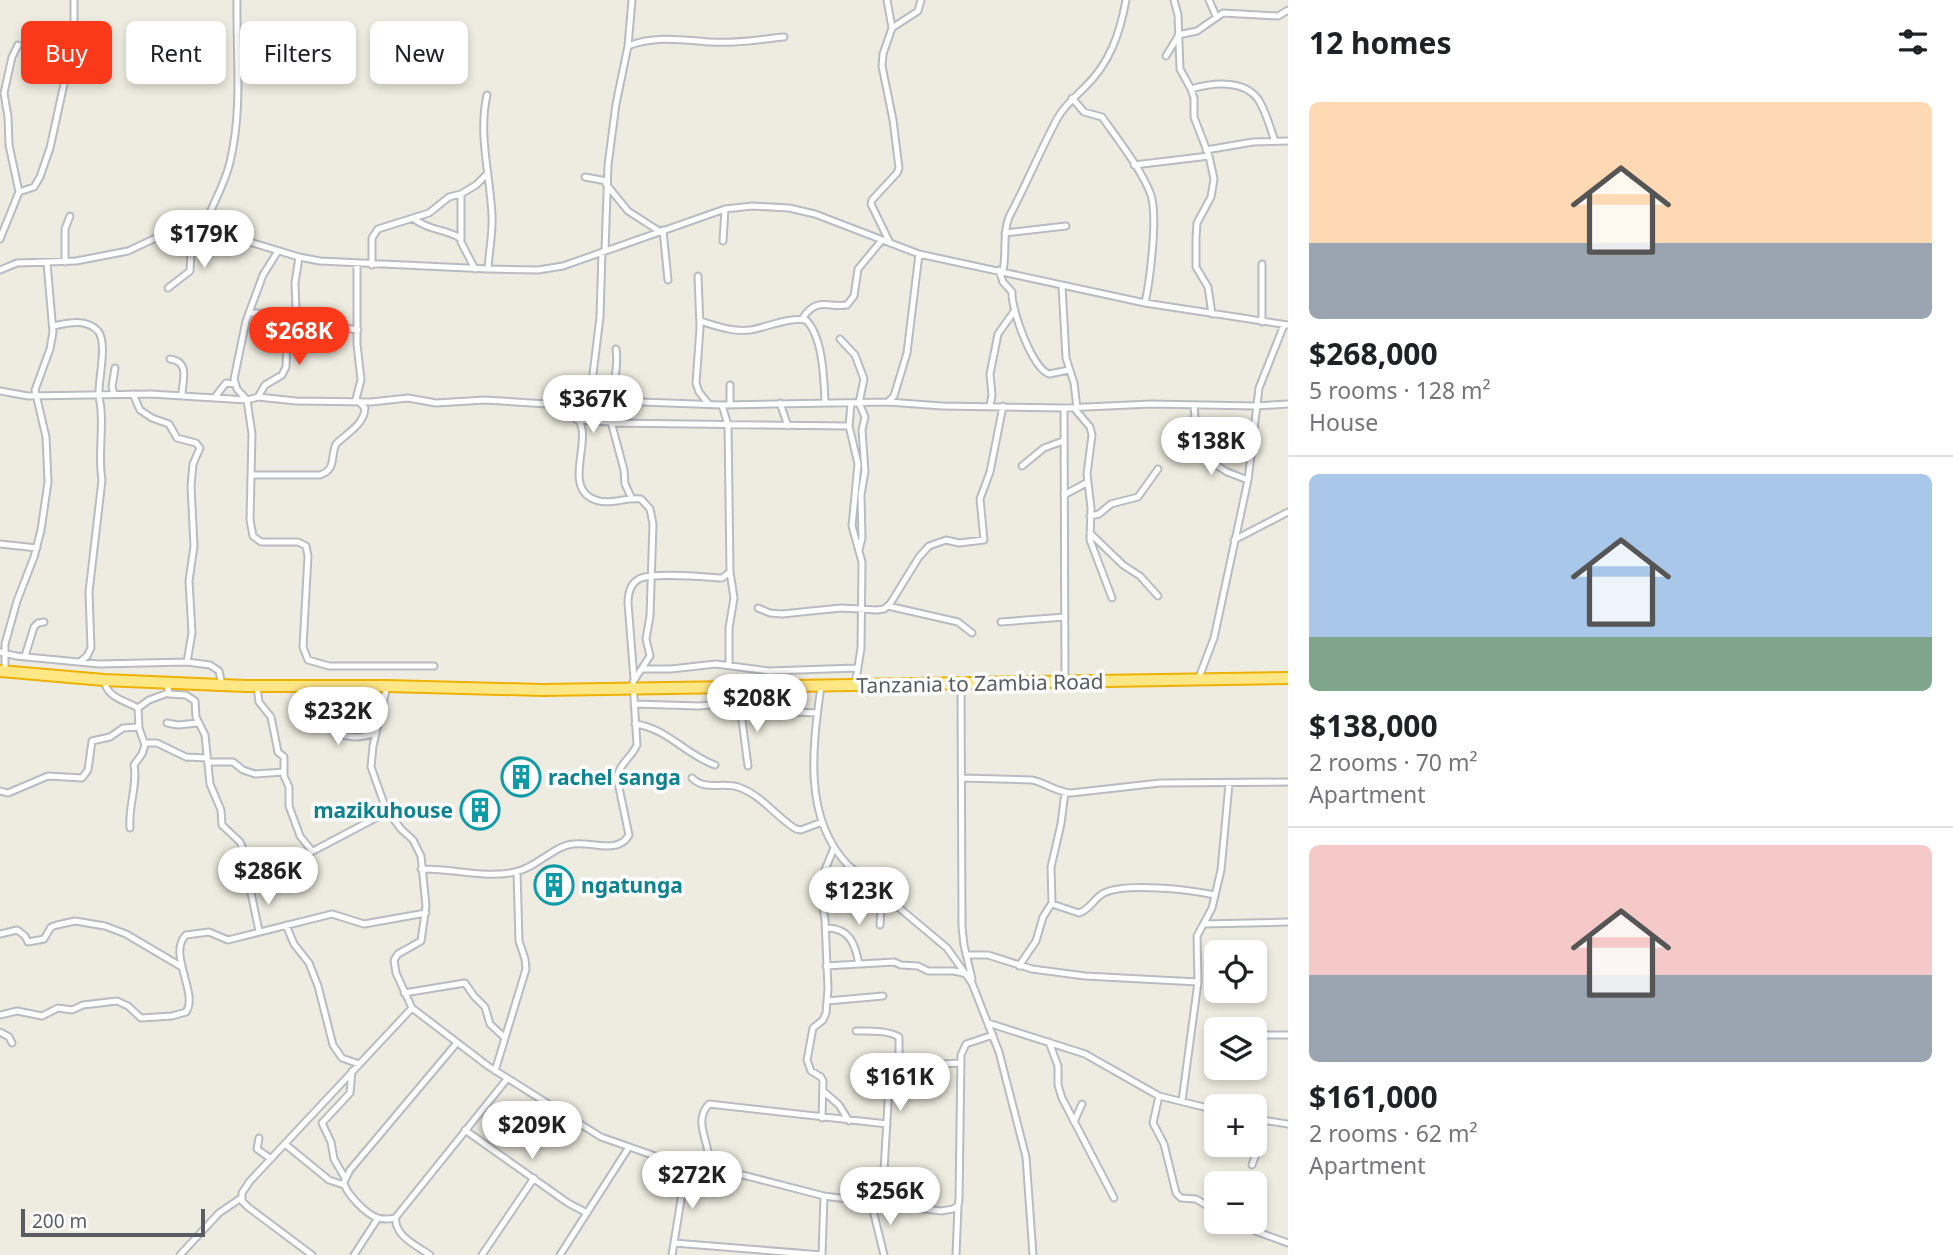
<!DOCTYPE html>
<html lang="en">
<head>
<meta charset="utf-8">
<style>
  :root { --surface:#fff; --page:#f6f6f6; --text:#202124; --muted:#757577; --line:#e0e0e0; --accent:#fa381a }
  body { margin:0; font-family:"Noto Sans",sans-serif; background:var(--page); color:var(--text); height:100vh; display:flex; flex-direction:column; font-size:26px; white-space:nowrap }
  * { box-sizing:border-box; margin:0 }
  p { font-size:23px; color:var(--muted) }
  .icon { flex:none; width:38px; height:38px; fill:none; stroke:currentColor; stroke-width:2; stroke-linecap:round; stroke-linejoin:round }
  .map { position:relative; flex:1; overflow:hidden }
  .panel { display:flex; flex-direction:column; background:var(--surface); width:665px }
  .panel>* { flex:none }
  .top-card { position:absolute; left:21px; top:21px; width:665px; height:63px; display:flex; gap:14px }
  .fabs { position:absolute; left:1204px; top:940px; display:grid; gap:14px }
  .fabs a { display:grid; place-items:center; width:63px; height:63px; border-radius:10px; background:var(--surface); box-shadow:0 4px 10px #0003; font-size:35px }
  .scale { position:absolute; left:21px; bottom:18px; width:184px; box-sizing:border-box; padding-left:7px; border:4px solid #595d63; border-top:0; font-size:19px; line-height:24px; white-space:nowrap; color:#595d63; -webkit-text-stroke:5px #fff; paint-order:stroke }
  .price { position:absolute; translate:-50% -60px; padding:0 16px; border-radius:24px; background:#fff; color:#222; font-size:23px; line-height:46px; filter:drop-shadow(0 2px 4px #0008) }
  .price::after { content:''; position:absolute; left:50%; top:42px; width:21px; height:16px; margin-left:-10px; background:inherit; clip-path:polygon(0 0,100% 0,50% 100%) }
  .price.on { background:var(--accent); color:#fff }
  ul { padding:0; list-style:none }
  li { display:grid; align-content:center; gap:14px; height:371px; padding:0 21px }
  li+li { border-top:2px solid var(--line) }
  li span { display:grid; place-items:center; height:217px; border-radius:10px; color:#555 }
  li>.icon { margin-inline-start:auto }
  span .icon { width:126px; height:126px; fill:#fffc; stroke-width:1 }
  li b { font-size:30px }
  h2 { display:flex; justify-content:space-between; align-items:center; height:84px; padding:0 21px; font-size:30px }
  .pill { padding:0 24px; border-radius:10px; background:var(--surface); box-shadow:0 4px 10px #0003; font-size:24px; line-height:63px }
  .pill.on { background:var(--accent); color:#fff }
  main { display:flex; flex:1; min-height:0 }
  .map>svg:first-child { display:block }
</style>
</head>
<body>
<main>
<div class="map">
<svg width="1288" height="1255" viewBox="0 0 1288 1255">
  <rect width="100%" height="100%" fill="#eeece0"/>
  <g fill="none" stroke-linecap="round" stroke-linejoin="round">
    <g stroke="#b8bbc1" stroke-width="9">
      <path id="street" d="M887 0 892 28
        M1174 0 1178 15 1180 69 1191 89 1194 98V117L1209 156 1214 179 1211 197 1197 223 1196 238V267L1208 287 1212 314
        M1209 0 1216 16
        M1178 35 1197 31 1223 13 1278 16 1288 10
        M628 46C655 35 683 40 711 42 735 44 761 39 784 37
        M1166 56 1177 38
        M1191 89C1212 83 1243 79 1258 99 1266 111 1270 128 1275 141
        M487 95C478 135 490 174 492 215 493 233 489 251 488 269
        M1072 98 1084 112 1102 117C1117 138 1143 172 1151 195 1158 217 1150 280 1145 303
        M1206 150 1253 142 1288 141
        M1134 165 1209 156
        M585 177 607 181
        M606 184 628 211 659 231
        M19 192 34 187 40 177 50 148 74 38V0
        M461 194V242L475 269
        M414 219C432 232 443 228 460 238
        M204 227C212 205 225 184 230 162 243 108 236 54 237 0
        M663 230 668 280
        M1005 233 1066 226
        M0 239 19 192 9 145 8 117 4 93 12 57 18 45
        M723 241 725 209
        M890 243 871 204 872 200 897 173 899 168 893 120 882 66 883 54 892 28 918 11 921 0
        M278 251 263 275 246 321 234 379 237 389 247 400 252 434 250 520 253 536 261 542H298L306 546 308 556 303 647 308 660 329 666H434
        M605 251 608 165 616 104 628 46 632 0
        M65 262V229L70 216
        M1262 264V322
        M372 265V238L378 229 429 213 449 197 461 194 476 185 488 173
        M0 270 17 263 76 261 128 251 175 229 197 226 299 257 320 261 488 269 538 270 563 266 725 209 752 206 789 208 815 214 919 254 1145 303 1288 325
        M999 270 1003 282 1012 292C1011 309 1032 368 1049 374L1069 370
        M1003 270C1007 253 1002 234 1009 217 1026 185 1040 151 1057 119 1064 106 1075 97 1085 87 1110 63 1120 33 1126 0
        M698 276 700 328 696 383 699 392 708 403
        M1062 286 1066 358 1074 383 1077 408
        M168 288 190 271 191 253 201 227
        M249 313 308 314C326 317 339 329 358 330
        M802 319C817 296 827 308 847 305L854 296 858 269 882 240
        M700 321C717 326 732 332 750 330 768 327 789 317 806 320 823 337 824 379 825 402
        M53 326C67 323 86 318 98 331 108 343 98 379 99 395 99 400 101 405 101 410 103 434 98 457 102 480L89 592 91 648 87 656 80 662
        M840 339 855 355 864 379 859 403 865 417 862 430 865 471 861 495 862 538 859 550
        M616 349C618 363 615 391 606 403L624 470 625 484 632 499
        M170 359C191 362 182 381 182 395
        M0 391 28 396 151 394 247 400 258 397 296 401 371 402 408 398 436 403 485 400 547 404 587 400 722 405 888 402 942 406 1064 408 1151 404 1256 406 1288 404
        M114 394 112 387 115 368
        M133 394 140 410 152 418 169 424 177 438 196 443 200 448 193 464 191 486 194 546 189 581 192 633 187 662
        M215 397 226 383 235 384
        M258 397 265 385 282 375 286 367 287 341 296 310 295 283 299 257
        M587 400 593 374 600 317 602 252
        M888 402 894 396 907 353 919 254
        M780 403 788 426
        M851 404 849 426 858 464 852 526 862 562 861 648 855 686
        M730 405V385
        M990 406 992 395 990 374 998 334 1015 310
        M1064 408 1065 681
        M1074 408 1090 427 1092 435 1087 474 1091 508 1090 540 1112 598
        M577 420 610 422
        M613 423 849 426
        M1188 447 1227 472 1248 480
        M1169 450C1200 450 1196 430 1194 406
        M1022 466 1044 448 1063 441
        M252 475H320C337 469 330 457 336 444 347 433 364 425 365 408L356 399 361 380 357 344V264
        M1064 495 1088 482
        M1090 516 1099 514 1111 504 1138 497 1158 469
        M1090 533 1123 565 1140 576 1158 596
        M1234 540 1288 512
        M0 544 37 548
        M888 606 958 622 972 633
        M758 608 770 613 782 614 841 608 877 610 884 609 890 604 919 557 929 546 946 540 959 543 984 540 980 499 990 472 1003 406
        M1001 622 1065 617
        M0 652 16 656 99 664 187 662 210 665 219 671 222 685
        M25 656 34 627 38 623 44 622
        M729 664V628L734 598 730 572
        M642 669H671L716 664 769 671 857 668
        M5 672V644L17 601 34 557 41 530 48 482 46 437 35 390 50 349 53 332 47 263
        M634 679 628 603C628 594 630 584 639 579 652 572 705 577 722 578L730 572 728 425 722 405
        M104 680C107 698 124 700 138 708L139 728 145 745 142 754 134 765C138 785 128 806 130 828
        M1198 680 1214 638 1248 480 1259 388 1284 325
        M961 682 962 927 964 945 972 979
        M167 683 169 694 186 695 195 701 196 717 205 735 210 784 221 810 222 825 240 842 245 853
        M387 686 373 746 371 767 386 809 401 829 413 840 421 856 426 906 421 941 398 954 394 960 396 973 412 1008 488 1066 601 1137 658 1157 708 1166 824 1196 941 1211 953 1209 958 1206 959 1200 961 1055 966 1044 993 1035
        M821 686C813 745 802 817 848 865L947 948 972 983 999 1052 1026 1157 1033 1255
        M257 687 259 702 271 717 278 752 284 757V776L289 787V806L300 836 312 851
        M634 704 699 706 732 703 773 711 817 713
        M740 705 748 766
        M138 708 149 700 168 693
        M326 715C329 739 357 740 375 733
        M167 723 178 725 198 723
        M635 724C667 728 686 755 715 765
        M145 743H157L186 757 207 758
        M208 762H233L243 770 255 774 284 772
        M692 778C705 791 722 782 738 787 762 795 776 817 796 829L801 830 822 822
        M962 778 1032 780C1046 783 1056 792 1071 793L1160 783 1288 782
        M0 791 8 793 48 776 82 778 88 770 92 741 110 737 123 728 138 727
        M421 869C452 868 484 879 515 872 538 867 553 846 573 844 591 841 618 855 629 835L617 778C619 764 631 758 637 745L633 682 650 656 646 639 650 616 653 524 650 509 641 499C624 497 607 507 591 498 568 486 586 449 582 429 579 417 576 416 580 402
        M250 872 296 860 387 812
        M250 888 259 931
        M1052 904 1079 913C1090 910 1094 898 1104 893 1126 882 1191 890 1215 895
        M1204 924 1288 922
        M286 925 294 944 309 963 318 986 333 1045 342 1058 359 1064
        M880 925 882 894
        M826 928C850 928 855 944 859 964
        M0 934 17 930 25 936 28 942 44 939 51 927 57 925 75 921 105 926 126 934 182 967
        M966 955H988L1032 969 1085 976 1198 982
        M826 966 894 962 901 965 918 966 928 971H954L967 974
        M1019 966 1036 941 1043 917 1052 903 1051 867 1061 824 1065 792
        M404 993 465 983 474 996 485 1007 490 1024 505 1038
        M827 1001 883 996
        M0 1015 17 1011 42 1016 58 1008 72 1010 83 1005 117 1001 128 1006 141 1018 172 1016 186 1012C199 994 167 953 186 935L209 932 228 940 332 914 364 924 426 913
        M988 1023 1085 1054 1159 1096 1216 1110
        M856 1031C870 1031 887 1030 899 1037V1066
        M0 1032 9 1037 12 1043
        M1255 1035H1288
        M1049 1042 1058 1066V1085L1062 1098 1114 1198
        M495 1071 526 969 525 959 519 941 517 872
        M823 1091 839 1105 849 1121
        M1159 1096 1153 1123 1164 1144 1176 1193 1181 1198 1196 1199 1216 1211
        M1182 1101 1198 982 1197 936 1212 908 1221 870 1229 784
        M822 1118 823 1081 821 1077 811 1071 807 1060 813 1028 823 1020 826 1013 828 989 825 920 819 884 834 848
        M1255 1119 1288 1124
        M1074 1122 1082 1104
        M465 1130 568 1203 587 1213
        M259 1138 257 1149 271 1159
        M285 1144 329 1180 344 1185
        M1252 1165 1261 1141 1259 1120
        M708 1166C713 1145 691 1123 709 1104L887 1124
        M345 1178 334 1159 331 1142 322 1123 350 1093 352 1071
        M871 1202 884 1255
        M882 1204 889 1086 892 1073 899 1066 961 1063
        M396 1218C390 1219 384 1220 378 1218 367 1215 345 1193 344 1182L350 1170 456 1044
        M1242 1222 1255 1231 1288 1243
        M674 1243 822 1255 824 1196
        M180 1255 219 1213 241 1198
        M312 1255 248 1207 242 1201V1193L250 1181 412 1008
        M354 1255 378 1218
        M430 1255C417 1246 393 1235 396 1217L507 1079
        M482 1255 534 1178
        M560 1255 629 1147
        M672 1255 687 1163
        M956 1255 958 1206"/>
    </g>
    <g stroke="#eeb100" stroke-width="14">
      <path id="highway" d="M0 671 104 680 245 686H387L542 690 1288 678"/>
    </g>
    <use href="#street" stroke="#fff" stroke-width="5"/>
    <use href="#highway" stroke="#ffe786" stroke-width="10"/>
  </g>
  <defs>
    <g id="building-ring" transform="scale(2.0125)"><circle r="9.5" fill="#fff" stroke="#0f9aa8" stroke-width="1.5"/><path d="M-4-6H4V6H1V3H-1V6H-4ZM-2.5-4.3h1.7v1.8h-1.7ZM.8-4.3h1.7v1.8H.8ZM-2.5-1h1.7V.8h-1.7ZM.8-1h1.7V.8H.8Z" fill="#0f9aa8"/></g>
  </defs>
  <g fill-rule="evenodd">
    <use href="#building-ring" x="521" y="777"/>
    <use href="#building-ring" x="480" y="810"/>
    <use href="#building-ring" x="554" y="885"/>
  </g>
  <g text-anchor="middle" dominant-baseline="central" stroke-width="7" stroke-linejoin="round" paint-order="stroke">
    <g font-size="21" fill="#595d63" stroke="#fff">
      <text transform="translate(980 683) rotate(-1)">Tanzania to Zambia Road</text>
    </g>
    <g font-size="21" font-weight="bold" fill="#0d838f" stroke="#fff" text-anchor="start">
      <text x="548" y="777">rachel sanga</text>
      <text x="453" y="810" text-anchor="end">mazikuhouse</text>
      <text x="581" y="885">ngatunga</text>
    </g>
  </g>
</svg>
<div class="fabs">
<a><svg class="icon" aria-label="locate" viewBox="0 0 24 24"><circle cx="12" cy="12" r="6"/><path d="M12 2v4M12 18v4M2 12h4M18 12h4"/></svg></a>
<a><svg class="icon" aria-label="layers" viewBox="0 0 24 24"><path d="M12 4l9 5-9 5-9-5zM3 14l9 5 9-5"/></svg></a>
<a>+</a>
<a>−</a>
</div>
<div class="scale">200 m</div>
<b class="price" style="left:204px;top:270px">$179K</b>
<b class="price on" style="left:299px;top:367px">$268K</b>
<b class="price" style="left:593px;top:435px">$367K</b>
<b class="price" style="left:1211px;top:477px">$138K</b>
<b class="price" style="left:757px;top:734px">$208K</b>
<b class="price" style="left:338px;top:747px">$232K</b>
<b class="price" style="left:268px;top:907px">$286K</b>
<b class="price" style="left:859px;top:927px">$123K</b>
<b class="price" style="left:900px;top:1113px">$161K</b>
<b class="price" style="left:532px;top:1161px">$209K</b>
<b class="price" style="left:692px;top:1211px">$272K</b>
<b class="price" style="left:890px;top:1227px">$256K</b>
<div class="top-card">
<a class="pill on">Buy</a>
<a class="pill">Rent</a>
<a class="pill">Filters</a>
<a class="pill">New</a>
</div>
</div>
<section class="panel">
<h2>12 homes<svg class="icon" aria-label="filters" viewBox="0 0 24 24"><path d="M4 7h16M4 17h16"/><circle cx="9" cy="7" r="2"/><circle cx="15" cy="17" r="2"/></svg></h2>
<ul>
<li><span style="background:linear-gradient(#ffd9b3 65%,#9aa5b1 0)"><svg class="icon" aria-label="home" viewBox="0 0 24 24"><path d="M3 11l9-7 9 7M6 9v11h12V9"/></svg></span><div><b>$268,000</b><p>5 rooms · 128 m²</p><p>House</p></div></li>
<li><span style="background:linear-gradient(#a9c7e8 75%,#7fa58c 0)"><svg class="icon" aria-label="home" viewBox="0 0 24 24"><path d="M3 11l9-7 9 7M6 9v11h12V9"/></svg></span><div><b>$138,000</b><p>2 rooms · 70 m²</p><p>Apartment</p></div></li>
<li><span style="background:linear-gradient(#f6c9c9 60%,#9aa5b1 0)"><svg class="icon" aria-label="home" viewBox="0 0 24 24"><path d="M3 11l9-7 9 7M6 9v11h12V9"/></svg></span><div><b>$161,000</b><p>2 rooms · 62 m²</p><p>Apartment</p></div></li>
</ul>
</section>
</main>
</body>
</html>
